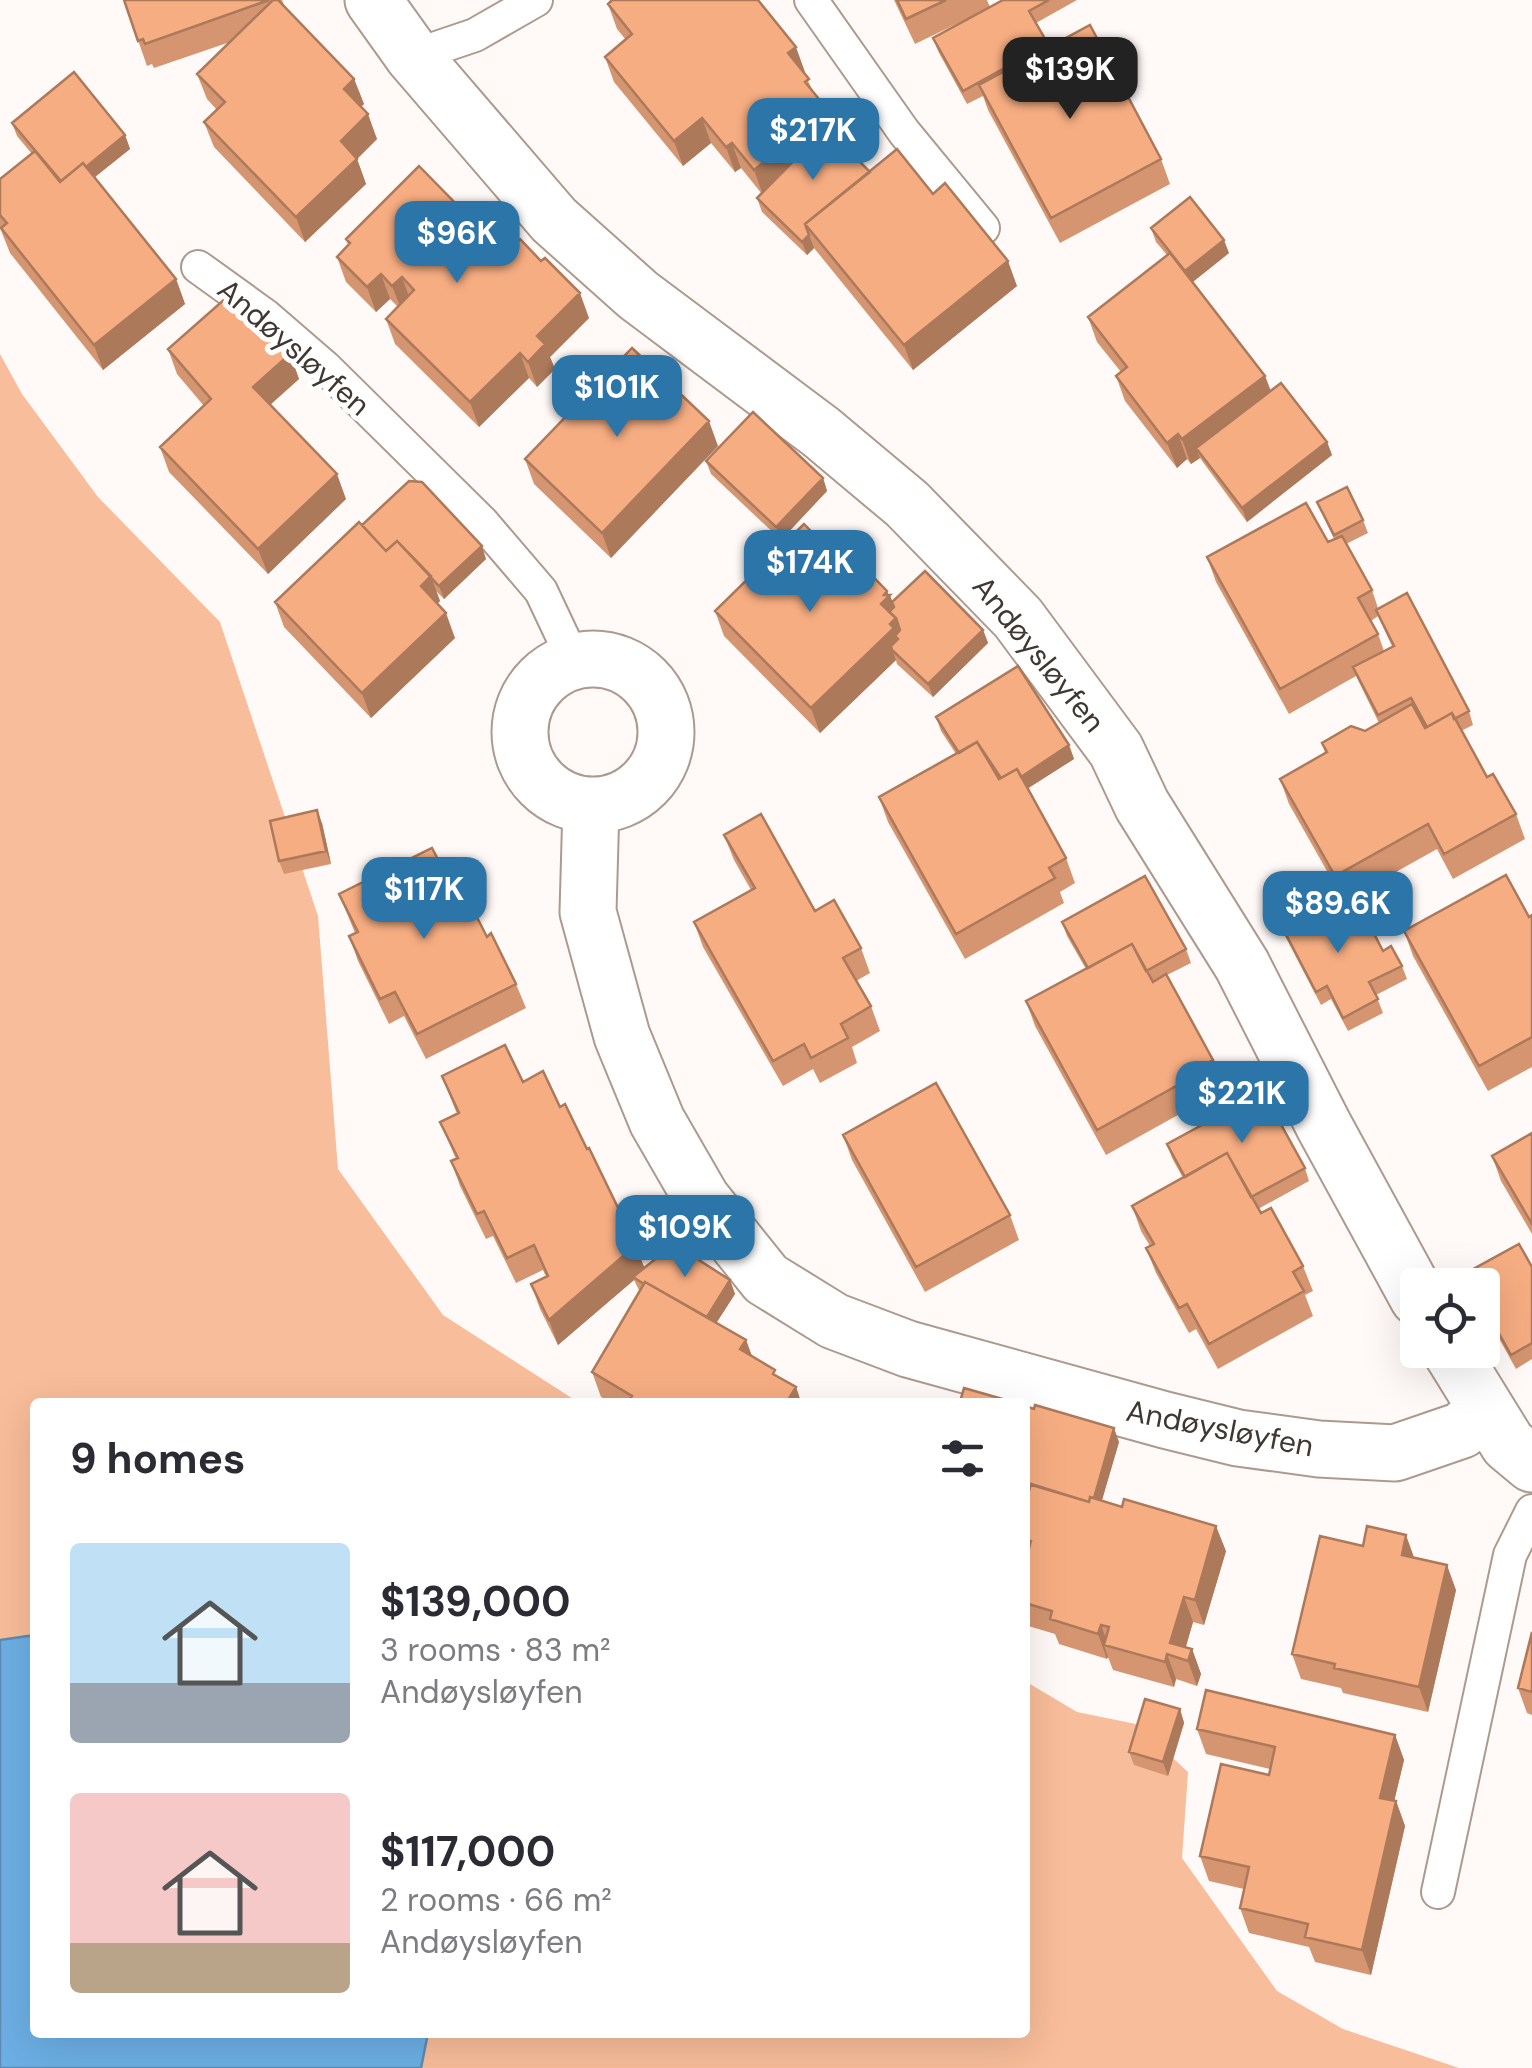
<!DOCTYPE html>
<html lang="en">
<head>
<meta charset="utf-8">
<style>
  :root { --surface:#fff; --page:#f2f2f3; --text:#2b2b33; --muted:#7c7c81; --accent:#2b75a8 }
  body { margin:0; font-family:"DM Sans",sans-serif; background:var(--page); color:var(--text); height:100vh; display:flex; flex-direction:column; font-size:38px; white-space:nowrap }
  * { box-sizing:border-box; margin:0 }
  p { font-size:32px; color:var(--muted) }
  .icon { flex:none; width:55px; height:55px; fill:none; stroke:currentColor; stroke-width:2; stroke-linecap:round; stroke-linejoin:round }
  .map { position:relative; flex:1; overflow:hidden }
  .details { position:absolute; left:30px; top:1398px; width:1000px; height:640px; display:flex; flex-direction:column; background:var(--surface); border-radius:10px; box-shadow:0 10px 40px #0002 }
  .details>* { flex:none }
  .controls { position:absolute; left:1400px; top:1268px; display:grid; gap:20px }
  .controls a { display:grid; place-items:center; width:100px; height:100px; border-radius:10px; background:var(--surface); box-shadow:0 10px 40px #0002; font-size:50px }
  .price { position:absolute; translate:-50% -85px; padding:0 22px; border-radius:20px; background:var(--accent); color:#fff; font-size:32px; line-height:65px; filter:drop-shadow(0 2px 5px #0008) }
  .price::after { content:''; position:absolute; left:50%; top:60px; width:30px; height:22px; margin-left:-15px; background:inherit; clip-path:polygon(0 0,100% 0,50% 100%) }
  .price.active { background:#222; color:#fff }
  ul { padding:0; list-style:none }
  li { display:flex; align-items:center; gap:30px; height:250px; padding:0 40px }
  li span { display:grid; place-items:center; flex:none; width:280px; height:200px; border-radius:10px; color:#555 }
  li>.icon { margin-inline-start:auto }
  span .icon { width:120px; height:120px; fill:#fffc; stroke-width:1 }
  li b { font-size:42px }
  h2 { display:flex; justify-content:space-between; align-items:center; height:120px; padding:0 40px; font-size:42px }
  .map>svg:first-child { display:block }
</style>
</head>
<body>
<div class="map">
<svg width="1532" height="2068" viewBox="0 0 1532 2068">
  <rect width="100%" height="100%" fill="#fffaf8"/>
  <path fill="#f8bd9a" d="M0 354 22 394 98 497 220 622 318 916 338 1169 443 1315 578 1402H35V1635L0 1640Z
    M1025 1681 1077 1712 1136 1724 1188 1772 1182 1858 1277 1991 1343 2029 1459 2068H421L428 2033 1025 2032Z"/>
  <path fill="#6cafe4" stroke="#5e8baf" stroke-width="2.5" d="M35 1635V2032L428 2033 421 2068H0V1640Z"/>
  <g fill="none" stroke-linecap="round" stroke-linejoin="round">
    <g stroke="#ad9a8f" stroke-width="36">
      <path id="service" d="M811 0 904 132 983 228
        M413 56 475 35 536 0
        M198 267 266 316 325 367 482 522 541 591 574 661
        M1438 1892 1510 1555 1532 1511"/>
    </g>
    <g stroke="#ad9a8f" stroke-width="59">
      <path id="minor" d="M373 0 413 56 554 220 638 295 821 432 907 504 1018 618 1116 750 1142 805 1242 965 1324 1126 1418 1298
        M520 732a73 73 0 1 1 146 0a73 73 0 1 1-146 0Z
        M591 806 588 912 622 1036 657 1121 702 1199 766 1279 834 1321 908 1349 1165 1420 1238 1438 1319 1449 1395 1453 1462 1430 1485 1409
        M1450 1350 1508 1444 1532 1464"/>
    </g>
    <use href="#service" stroke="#fff" stroke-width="32"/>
    <use href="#minor" stroke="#fff" stroke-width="55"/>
  </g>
  <path fill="#d49570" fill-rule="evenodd" d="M124 0H282L285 7 354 79 364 104 361 107 377 139 357 159 366 184 305 242 214 147 204 122 217 110 207 99 197 74 230 42 154 68 152 64 147 66Z
    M894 0H987L990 7 1003 0H1077L1036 23 1049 47 1161 159 1170 184 1060 243 988 110 983 96 967 104 938 51 933 38 973 16 915 44Z
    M608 4 805 72 804 73 814 93 837 135 834 137 870 172 933 194 1017 286 913 370 814 248 807 255 762 212 757 198 762 194 741 168 735 172 711 143 683 166 614 82 605 57 626 40 617 29Z
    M12 123 125 135 130 149 94 178 176 279 185 304 103 370 10 253 0 228V179L32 154 17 136Z
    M1151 228 1229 253 1193 282 1265 376 1271 391 1327 442 1332 455 1247 522 1200 458 1191 464 1187 459 1177 468 1125 401 1116 376 1121 372 1097 342 1088 317 1167 255 1156 242Z
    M472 232 506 253 589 318 550 357 555 369 537 387 529 378 479 427 395 344 386 319 398 307 390 299 376 312 346 282 337 257 348 245 346 239Z
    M168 349 290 354 299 379 270 405 346 499 268 574 169 472 160 447 204 406 177 374Z
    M718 446 611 558 534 484 525 459Z
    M706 461 823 478 827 491 781 540 711 474Z
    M1317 502 1363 520 1368 533 1346 544 1372 590 1378 608 1469 711 1473 725 1461 731 1487 777 1516 814 1525 839 1453 879 1437 849 1344 901 1289 804 1280 779 1325 753 1322 743 1365 731 1379 723 1356 676 1289 714 1216 582 1207 557 1328 542 1334 539ZM1378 616 1392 646 1384 651 1378 634 1371 621Z
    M362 525 486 559 444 599 436 591 440 601 437 604 455 638 371 718 284 627 275 602Z
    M842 563 887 591 892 602 983 630 988 643 933 697 897 664 896 660 820 733 724 636 715 611Z
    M936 717 1069 745 1074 759 1027 789 1066 858 1075 883 1060 892 1064 903 965 959 888 822 879 797 956 754 941 731Z
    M322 823 331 864 284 874 279 861Z
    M724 835 861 948 870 973 856 981 871 1006 880 1031 852 1047 857 1063 820 1083 813 1069 783 1086 703 947 694 922 751 890 734 860Z
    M452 886 516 984 526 1008 426 1059 404 1016 389 1024 358 961 349 936 355 933 339 894Z
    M1532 915V1067L1488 1091 1413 956 1404 931 1529 917Z
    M1279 921 1346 936 1383 951 1402 966 1407 979 1376 995 1383 1013 1348 1031 1331 999 1321 1005 1284 934Z
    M1062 922 1186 949 1191 963 1167 975 1213 1060 1222 1085 1210 1091 1212 1096 1106 1155 1035 1026 1026 1001 1086 969 1067 936Z
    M442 1076 523 1082 560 1107 645 1268 730 1280 735 1294 716 1323 746 1340 752 1356 777 1376 796 1387 801 1402H610L601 1397 592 1372 640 1292 634 1280 558 1345 540 1309 531 1284 546 1277 543 1270 516 1283 493 1236 486 1239 460 1186 451 1161 456 1159 440 1122 457 1114Z
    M1532 1133V1234L1501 1181 1492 1156Z
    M843 1135 1010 1215 1019 1240 925 1292 852 1160Z
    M1167 1144 1305 1168 1309 1181 1258 1209 1303 1266 1313 1291 1305 1295 1313 1316 1218 1369 1196 1329 1189 1333 1156 1273 1146 1248 1150 1246 1141 1231 1132 1206 1183 1178 1172 1158Z
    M1532 1267V1359L1516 1369 1482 1308V1285H1470L1466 1273Z
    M1025 1406 1119 1442 1102 1500 1226 1551 1204 1625 1193 1622 1186 1647 1192 1649 1201 1674 1197 1686 1176 1679 1174 1687 1113 1670 1108 1657 1107 1659 1059 1644 1055 1634 1025 1625V1504L1028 1496 1025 1495Z
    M1415 1558 1456 1590 1428 1712 1343 1693 1341 1688 1301 1679 1292 1654Z
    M1532 1632V1715L1527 1713 1518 1688Z
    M1180 1709 1184 1723 1168 1776 1134 1765 1129 1752Z
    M1197 1729 1395 1735 1404 1760 1394 1801H1396L1405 1826 1371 1975 1315 1962 1309 1947 1249 1933 1240 1908 1244 1889 1209 1881 1200 1856 1269 1775 1270 1769 1206 1754Z"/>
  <path fill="#ac795b" d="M796 47 805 72 797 78 788 53Z
    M354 79 364 104 353 114 344 89Z
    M828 110 837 135 763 195 754 170Z
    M368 114 377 139 357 159 366 184 305 242 296 217 341 141Z
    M702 118 711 143 683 166 674 141Z
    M125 135 130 149 68 198 64 185Z
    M732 143 741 168 735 172 726 147Z
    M465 213 474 238 446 266 437 241Z
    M809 235 814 248 807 255 802 242Z
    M1224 240 1229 253 1190 284 1185 271Z
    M1008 261 1017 286 913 370 904 345Z
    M381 274 390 299 376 312 367 287Z
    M402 277 411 302 402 311 392 286Z
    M176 279 185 304 103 370 94 345Z
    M580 293 589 318 550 357 555 369 537 387 528 362 537 336Z
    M520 353 529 378 479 427 470 402Z
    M290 354 299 379 262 412 253 387Z
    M1265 376 1274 400 1196 448 1200 458 1191 464 1182 439Z
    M709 421 718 446 611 558 602 533Z
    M1178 434 1187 459 1177 468 1167 443Z
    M1327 442 1332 455 1247 522 1242 508Z
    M337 474 346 499 268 574 258 549Z
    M823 478 827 491 781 540 776 527Z
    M482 546 486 559 444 599 439 586Z
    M431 576 440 601 430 611 421 586Z
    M887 591 889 596 890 595 899 620 905 643 892 650 896 660 820 733 811 708 881 604Z
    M446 613 455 638 371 718 362 693Z
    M983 630 988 643 933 697 928 684Z
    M1069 745 1074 759 1011 799 1006 786Z
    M317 810 322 823 331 864 326 851Z
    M636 1245 645 1270 633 1277 634 1280 558 1345 549 1320Z
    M730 1280 735 1294 708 1336 703 1323Z
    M746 1340 755 1365 740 1349Z
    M796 1387 801 1402H787Z
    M1114 1428 1119 1442 1097 1517 1092 1504Z
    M1216 1526 1226 1551 1204 1625 1195 1600Z
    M1406 1535 1415 1560 1402 1555Z
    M1447 1565 1456 1590 1428 1712 1419 1687Z
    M1184 1597 1193 1622 1182 1659 1170 1643Z
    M1101 1625 1109 1647 1104 1645 1108 1657 1107 1659 1098 1634Z
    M1192 1649 1201 1674 1197 1686 1188 1661Z
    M1167 1654 1176 1679 1174 1687 1165 1662Z
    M1180 1709 1184 1723 1168 1776 1163 1762Z
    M1395 1735 1404 1760 1389 1823 1380 1798Z
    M1396 1801 1405 1826 1371 1975 1362 1950Z"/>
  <path fill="#f6ad82" stroke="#ac795b" stroke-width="2.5" d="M124 0H269L145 44 143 39 138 41Z
    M273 0H278L354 79 344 89 368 114 341 141 357 159 296 217 204 122 225 102 197 74Z
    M612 0H758L796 47 788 53 809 79 805 82 828 110 754 170 732 143 726 147 702 118 674 141 605 57 632 34 608 4Z
    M897 0H946L906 19Z
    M1003 0H1049L1029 11 1048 44 963 91 933 38Z
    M1090 25 1161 159 1051 218 979 85Z
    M74 72 125 135 86 167 83 163 61 181 12 123Z
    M826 128 870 172 805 224 809 235 802 242 757 198Z
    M897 149 933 194 945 183 1008 261 904 345 805 224Z
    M35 151 60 182 83 163 176 279 94 345 1 228 7 223 0 215V179Z
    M419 166 465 213 437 241 450 254 479 226 506 253 520 239 541 261 545 258 580 293 537 336 545 344 528 362 520 353 470 402 386 319 414 290 402 277 392 286 381 274 367 287 337 257 350 243 346 239Z
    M1190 197 1224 240 1185 271 1151 228Z
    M1170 253 1265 376 1182 439 1178 434 1167 443 1116 376 1127 367 1088 317Z
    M235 290 290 354 253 387 337 474 258 549 160 447 211 399 168 349Z
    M632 348 709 421 602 533 525 459Z
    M1281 383 1327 442 1242 508 1196 448Z
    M753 412 823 478 776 527 706 461Z
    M409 481 422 482 482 546 439 586 397 541 386 551 362 525Z
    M1347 487 1363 520 1334 535 1317 502Z
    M1306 503 1328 542 1342 536 1372 590 1358 598 1378 634 1280 689 1207 557Z
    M359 522 386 551 397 541 431 576 421 586 446 613 362 693 275 602Z
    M804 524 842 563 851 554 887 591 884 595H890L881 604 896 618 890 624 894 628 811 708 715 611Z
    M925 571 983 630 928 684 892 650 891 646 898 639 895 636 900 630 896 618 889 612 894 607 892 602Z
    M1407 593 1469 711 1454 719 1452 713 1427 727 1411 698 1378 715 1353 667 1394 646 1376 610Z
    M1018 666 1069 745 1021 777 1017 769 1001 778 977 742 959 753 936 717Z
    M1412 704 1425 728 1452 713 1487 777 1493 774 1516 814 1444 854 1428 824 1335 876 1280 779 1327 752 1322 743 1351 726 1365 731Z
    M977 742 999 779 1017 769 1066 858 1049 868 1055 878 956 934 879 797Z
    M317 810 326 851 279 861 270 821Z
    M761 814 815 911 834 900 861 948 843 958 871 1006 841 1024 848 1038 811 1058 804 1044 773 1061 694 922 755 888 724 835Z
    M432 848 452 886 459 882 487 937 491 933 516 984 417 1034 395 992 380 999 349 936 358 932 339 894Z
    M1506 875 1529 917 1532 915V1037L1479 1066 1404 931Z
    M1145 876 1186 949 1146 971 1132 944 1088 968 1062 922Z
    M1325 897 1346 936 1369 924 1383 951 1391 946 1402 966 1369 982 1378 999 1343 1018 1327 986 1316 992 1279 921Z
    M1132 944 1153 982 1166 974 1213 1060 1200 1067 1203 1071 1097 1130 1026 1001Z
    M505 1045 523 1082 543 1071 560 1107 565 1104 587 1149 589 1148 636 1245 549 1320 531 1284 548 1276 534 1245 507 1258 484 1211 477 1214 451 1161 458 1158 440 1122 459 1113 442 1076Z
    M936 1083 1010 1215 916 1267 843 1135Z
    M1263 1092 1305 1168 1251 1197 1227 1153 1185 1177 1167 1144Z
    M1532 1133V1224L1492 1156Z
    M1227 1153 1261 1213 1271 1208 1303 1266 1293 1272 1304 1291 1209 1344 1187 1304 1179 1308 1146 1248 1154 1244 1132 1206Z
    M674 1244 730 1280 707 1317 645 1282 644 1284 633 1277Z
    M1519 1244 1532 1267V1343L1511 1355 1482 1303V1285H1472L1466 1273Z
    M645 1282 746 1340 740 1349 775 1370 773 1374 796 1387 787 1402H628L632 1396 592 1372Z
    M964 1388 1013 1402H960Z
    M1035 1405 1114 1428 1094 1498 1090 1497 1089 1502 1025 1483V1406L1034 1409Z
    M1031 1484 1089 1502 1090 1497 1122 1507 1124 1499 1216 1526 1195 1600 1184 1597 1170 1643 1192 1649 1188 1661 1167 1654 1165 1662 1104 1645 1109 1627 1101 1625 1098 1634 1050 1619 1052 1611 1025 1603V1562L1031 1541 1025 1539V1504Z
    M1367 1526 1406 1535 1402 1555 1447 1565 1419 1687 1334 1668 1335 1664 1292 1654 1320 1536 1363 1546Z
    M1532 1632V1692L1518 1688Z
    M1206 1690 1395 1735 1380 1798 1396 1801 1362 1950 1305 1937 1308 1924 1240 1908 1249 1867 1200 1856 1221 1764 1269 1775 1275 1747 1197 1729Z
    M1145 1699 1180 1709 1163 1762 1129 1752Z"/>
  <g text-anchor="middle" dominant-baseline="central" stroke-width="10" stroke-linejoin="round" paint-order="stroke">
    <g font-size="30" fill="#3f3732" stroke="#fff">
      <text transform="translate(294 347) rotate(41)">Andøysløyfen</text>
      <text transform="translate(1039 654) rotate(51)">Andøysløyfen</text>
      <text transform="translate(1220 1428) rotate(11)">Andøysløyfen</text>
    </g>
  </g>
</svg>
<div class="controls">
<a><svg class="icon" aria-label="locate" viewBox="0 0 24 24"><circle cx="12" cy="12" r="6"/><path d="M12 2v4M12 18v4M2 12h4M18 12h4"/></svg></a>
</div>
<b class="price active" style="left:1070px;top:122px">$139K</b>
<b class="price" style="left:813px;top:183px">$217K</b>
<b class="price" style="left:457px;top:286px">$96K</b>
<b class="price" style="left:617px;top:440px">$101K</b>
<b class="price" style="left:810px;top:615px">$174K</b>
<b class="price" style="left:424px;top:942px">$117K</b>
<b class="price" style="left:1338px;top:956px">$89.6K</b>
<b class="price" style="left:1242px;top:1146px">$221K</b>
<b class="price" style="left:685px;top:1280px">$109K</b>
<section class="details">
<h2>9 homes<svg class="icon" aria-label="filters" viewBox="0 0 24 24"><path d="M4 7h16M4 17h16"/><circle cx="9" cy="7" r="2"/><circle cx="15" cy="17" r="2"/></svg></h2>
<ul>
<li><span style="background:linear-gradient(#bfe0f5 70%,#9aa5b1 0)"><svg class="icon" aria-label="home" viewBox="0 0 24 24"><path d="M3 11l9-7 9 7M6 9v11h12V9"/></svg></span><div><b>$139,000</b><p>3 rooms · 83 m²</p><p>Andøysløyfen</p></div></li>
<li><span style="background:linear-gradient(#f6c9c9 75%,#b9a48a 0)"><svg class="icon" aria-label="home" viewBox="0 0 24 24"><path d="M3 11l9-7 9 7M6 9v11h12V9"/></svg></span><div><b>$117,000</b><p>2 rooms · 66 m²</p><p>Andøysløyfen</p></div></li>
</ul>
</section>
</div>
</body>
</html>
